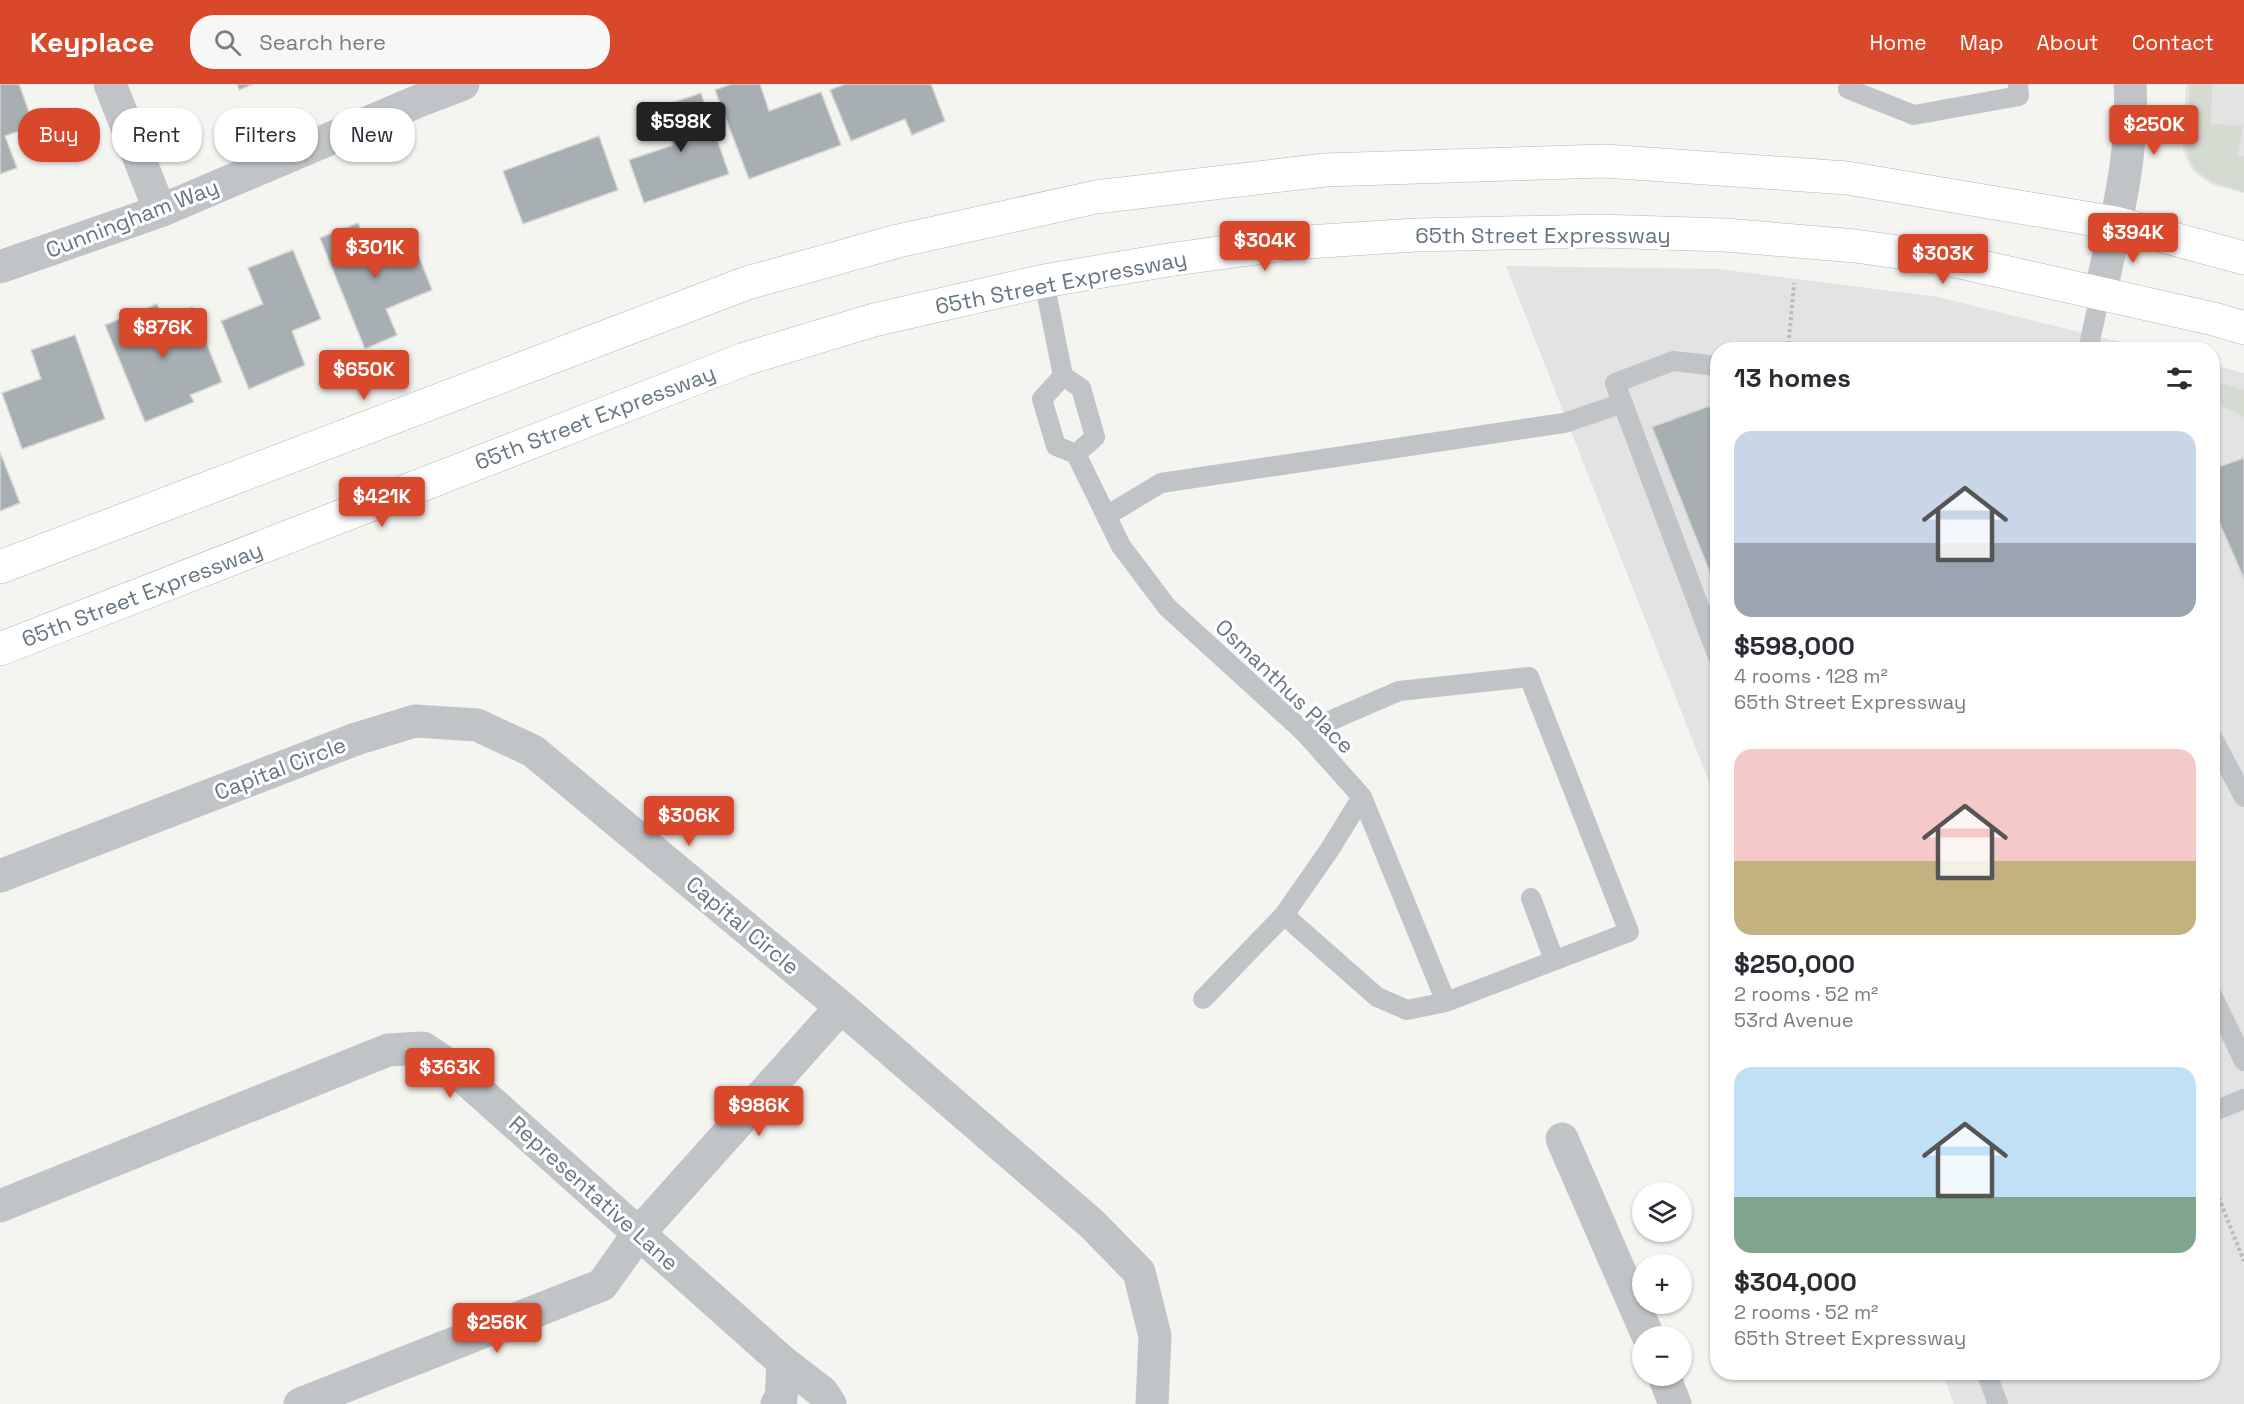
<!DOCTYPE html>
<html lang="en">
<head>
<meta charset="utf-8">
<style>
  :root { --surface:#fff; --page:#f7f7f7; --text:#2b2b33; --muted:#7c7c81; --accent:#da482b }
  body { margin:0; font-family:"Space Grotesk",sans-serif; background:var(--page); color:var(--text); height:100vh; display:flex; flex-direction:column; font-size:22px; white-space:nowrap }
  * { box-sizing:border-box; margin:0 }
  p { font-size:20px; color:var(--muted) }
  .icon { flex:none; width:33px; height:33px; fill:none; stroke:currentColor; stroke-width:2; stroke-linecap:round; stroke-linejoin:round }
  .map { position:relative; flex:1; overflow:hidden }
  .sheet { position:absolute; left:1710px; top:258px; width:510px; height:1038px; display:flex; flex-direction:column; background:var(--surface); border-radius:24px; box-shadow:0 2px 4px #0004 }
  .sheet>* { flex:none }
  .hud { position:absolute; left:18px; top:24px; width:570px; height:54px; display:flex; gap:12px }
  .fabs { position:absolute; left:1632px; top:1098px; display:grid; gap:12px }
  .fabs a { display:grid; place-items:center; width:60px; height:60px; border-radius:50%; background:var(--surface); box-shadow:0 2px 4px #0004; font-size:30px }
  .price { position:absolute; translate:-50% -51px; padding:0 14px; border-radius:6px; background:var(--accent); color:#fff; font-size:20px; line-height:39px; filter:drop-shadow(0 2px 3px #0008) }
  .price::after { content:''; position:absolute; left:50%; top:36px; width:18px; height:14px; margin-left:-9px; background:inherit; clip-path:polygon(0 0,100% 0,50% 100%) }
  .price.on { background:#222; color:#fff }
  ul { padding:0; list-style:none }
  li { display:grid; align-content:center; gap:12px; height:318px; padding:0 24px }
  li span { display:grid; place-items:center; height:186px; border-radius:18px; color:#555 }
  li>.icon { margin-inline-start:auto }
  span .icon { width:108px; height:108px; fill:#fffc; stroke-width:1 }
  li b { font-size:26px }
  h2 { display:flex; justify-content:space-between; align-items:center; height:72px; padding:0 24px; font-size:26px }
  .pill { padding:0 21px; border-radius:24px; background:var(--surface); box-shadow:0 2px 4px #0004; font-size:21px; line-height:54px }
  .pill.on { background:var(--accent); color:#fff }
  header { display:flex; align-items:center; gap:36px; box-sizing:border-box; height:84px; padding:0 30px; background:var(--accent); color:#fff }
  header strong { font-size:28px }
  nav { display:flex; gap:33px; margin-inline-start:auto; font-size:21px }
  .search { width:420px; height:54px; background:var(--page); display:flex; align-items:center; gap:15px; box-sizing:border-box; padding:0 21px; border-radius:24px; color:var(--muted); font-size:22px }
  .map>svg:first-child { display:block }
</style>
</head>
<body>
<header>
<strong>Keyplace</strong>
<div class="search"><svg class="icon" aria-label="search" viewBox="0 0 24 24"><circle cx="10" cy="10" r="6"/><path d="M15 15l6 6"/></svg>Search here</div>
<nav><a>Home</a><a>Map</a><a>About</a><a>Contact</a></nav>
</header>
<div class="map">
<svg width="2244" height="1320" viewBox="0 0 2244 1320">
  <rect width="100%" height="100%" fill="#f4f4f1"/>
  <path fill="#e2e3e2" d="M2186 0H2244V109L2211 100 2194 88 2186 75 2183 64Z
    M1506 182 1719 185 1938 213 2149 265 1718 266 1717 718Z
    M2213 281 2244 289V1320H1954L1942 1289 2212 1288Z"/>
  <path fill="#d6dbd2" d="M2189 0H2212L2211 40 2243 42 2238 71 2244 73V108C2166 87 2191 64 2189 0Z
    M2213 296 2244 306V333L2225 323 2213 319Z"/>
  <path fill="#a7afb3" stroke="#d6d6d4" stroke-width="1.5" d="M0 0H19L34 42 5 52 17 84 0 90Z
    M237 0H253L239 6Z
    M731 0H760L769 27 821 8 841 61 749 95 715 6Z
    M845 0H931L945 37 912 51 905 35 851 57 830 6Z
    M701 9 729 90 644 119 629 76 673 61 660 23Z
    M599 52 618 106 523 140 503 87Z
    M358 139 370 167 410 150 432 206 386 225 397 251 365 265 320 154Z
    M293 166 321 235 292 247 305 281 249 305 221 237 263 220 248 184Z
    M157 220 164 235 192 223 222 298 190 311 194 318 145 338 105 241Z
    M75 251 105 335 22 365 2 309 41 295 31 266Z
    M1709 322 1715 332 1718 330V509L1652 343Z
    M0 368 20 419 0 427Z
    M2244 374V495L2212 422V385Z"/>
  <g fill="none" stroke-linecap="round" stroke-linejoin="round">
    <g stroke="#b0b6b9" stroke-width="34">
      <path id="secondary" d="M0 483 747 199 898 157 1096 113 1325 86 1605 77 1847 94 2115 139 2244 174
        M0 565 745 275 874 236 1044 197 1168 176 1292 159 1416 151 1599 147 1725 151 1855 162 1942 174 2214 235 2244 244"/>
    </g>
    <path stroke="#b8bbbd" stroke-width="4" stroke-dasharray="3 3" stroke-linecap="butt" d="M1788 266 1794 199
      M2212 1097 2244 1177"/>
    <path stroke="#c0c4c7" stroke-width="20" d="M1848 5 1914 31 2019 12 2018 0
      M1044 197 1063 292 1081 304 1095 353 1076 370
      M2088 266 2100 211
      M1718 282 1673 277 1615 299 1718 573
      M1063 292 1042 315 1056 362 1076 370 1121 462 1167 523 1304 648 1362 713 1446 918
      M1106 432 1161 399 1564 339 1623 319
      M2212 653 2244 713
      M1531 814 1554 876
      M1284 831 1377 913 1407 926 1446 918 1629 848 1529 593 1399 607 1304 648
      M2212 911 2244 977
      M1203 915 1284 831 1330 765 1362 713
      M2212 1028 2244 1015
      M1986 1288 1998 1320"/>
    <path stroke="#c0c4c7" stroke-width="33" d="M110 0 160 127
      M0 183 160 127 421 16 463 0
      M0 792 356 655 415 637 477 641 533 667 841 923 1092 1140 1139 1188 1155 1252 1152 1320
      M1562 1055 1648 1252
      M0 1122 388 966 423 964 453 984 783 1278 822 1308 830 1320
      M1664 1292 1675 1320
      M300 1320 602 1201 639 1149 841 923
      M777 1320 781 1316 783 1278"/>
    <path stroke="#c0c4c7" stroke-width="33" d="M2100 211C2115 140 2134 74 2130 0"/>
    <use href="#secondary" stroke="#fff" stroke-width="33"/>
  </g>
  <g text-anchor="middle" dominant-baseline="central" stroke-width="6" stroke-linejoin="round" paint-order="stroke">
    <g font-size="22" fill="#657680" stroke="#fff">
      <text transform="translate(132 134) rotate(-21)">Cunningham Way</text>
      <text x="1543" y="151">65th Street Expressway</text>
      <text transform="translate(1061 198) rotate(-11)">65th Street Expressway</text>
      <text transform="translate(595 333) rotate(-21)">65th Street Expressway</text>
      <text transform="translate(142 510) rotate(-21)">65th Street Expressway</text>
      <text transform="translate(1285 602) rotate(44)">Osmanthus Place</text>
      <text transform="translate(280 684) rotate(-21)">Capital Circle</text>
      <text transform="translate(743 841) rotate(40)">Capital Circle</text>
      <text transform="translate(594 1109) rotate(42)">Representative Lane</text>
    </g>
  </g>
</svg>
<div class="fabs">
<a><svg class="icon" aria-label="layers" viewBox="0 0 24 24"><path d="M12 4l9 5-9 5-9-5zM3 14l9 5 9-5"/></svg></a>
<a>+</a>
<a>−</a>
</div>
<b class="price on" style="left:681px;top:69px">$598K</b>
<b class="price" style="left:2154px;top:72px">$250K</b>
<b class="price" style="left:2133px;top:180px">$394K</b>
<b class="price" style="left:1265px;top:188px">$304K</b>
<b class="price" style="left:375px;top:195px">$301K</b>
<b class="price" style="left:1943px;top:201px">$303K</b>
<b class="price" style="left:163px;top:275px">$876K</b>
<b class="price" style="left:364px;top:317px">$650K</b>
<b class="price" style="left:382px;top:444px">$421K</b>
<b class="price" style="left:689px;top:763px">$306K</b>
<b class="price" style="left:450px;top:1015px">$363K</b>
<b class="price" style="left:759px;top:1053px">$986K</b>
<b class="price" style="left:497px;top:1270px">$256K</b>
<div class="hud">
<a class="pill on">Buy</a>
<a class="pill">Rent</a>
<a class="pill">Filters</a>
<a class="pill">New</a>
</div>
<section class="sheet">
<h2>13 homes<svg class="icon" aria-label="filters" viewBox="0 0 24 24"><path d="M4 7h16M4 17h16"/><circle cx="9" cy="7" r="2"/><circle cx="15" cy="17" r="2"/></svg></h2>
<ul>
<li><span style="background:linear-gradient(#c9d6e8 60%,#9aa5b1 0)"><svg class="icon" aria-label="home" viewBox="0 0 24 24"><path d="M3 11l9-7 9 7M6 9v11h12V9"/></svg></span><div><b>$598,000</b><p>4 rooms · 128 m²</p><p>65th Street Expressway</p></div></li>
<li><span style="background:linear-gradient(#f6c9c9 60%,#c2b280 0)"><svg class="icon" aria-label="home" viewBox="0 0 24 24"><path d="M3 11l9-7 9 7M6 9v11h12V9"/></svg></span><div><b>$250,000</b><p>2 rooms · 52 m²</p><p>53rd Avenue</p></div></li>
<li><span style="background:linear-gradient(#bfe0f5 70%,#7fa58c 0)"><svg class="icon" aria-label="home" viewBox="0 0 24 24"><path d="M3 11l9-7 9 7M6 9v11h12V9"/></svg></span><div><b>$304,000</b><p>2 rooms · 52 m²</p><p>65th Street Expressway</p></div></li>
</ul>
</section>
</div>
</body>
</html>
